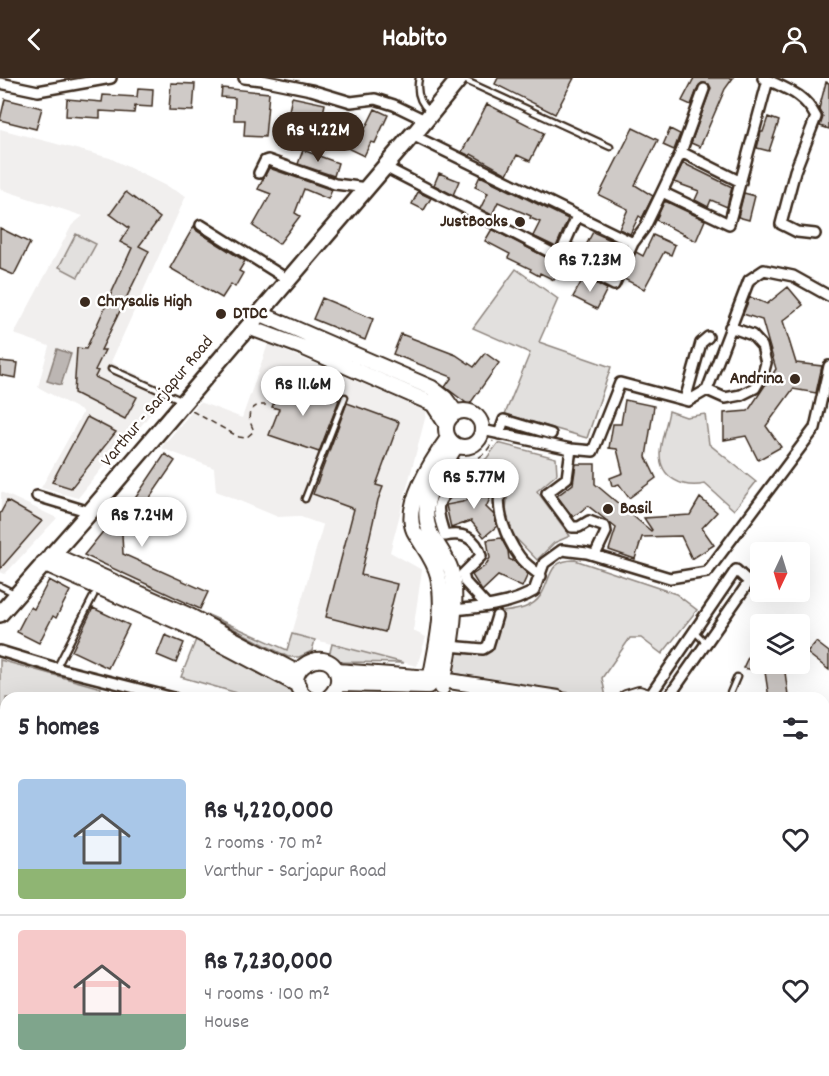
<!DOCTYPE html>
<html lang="en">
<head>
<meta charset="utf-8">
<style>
  :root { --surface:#fff; --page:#f7f7f7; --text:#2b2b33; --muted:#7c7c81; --line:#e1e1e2; --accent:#3b2a1e }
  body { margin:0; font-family:Dekko,sans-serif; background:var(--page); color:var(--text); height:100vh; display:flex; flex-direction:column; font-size:22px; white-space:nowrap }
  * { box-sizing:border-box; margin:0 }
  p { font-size:20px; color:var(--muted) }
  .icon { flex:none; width:33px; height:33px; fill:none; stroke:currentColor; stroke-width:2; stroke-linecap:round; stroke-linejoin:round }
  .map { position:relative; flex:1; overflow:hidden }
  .panel { position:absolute; left:0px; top:614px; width:830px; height:386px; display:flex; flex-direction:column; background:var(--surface); border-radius:18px 18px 0 0; box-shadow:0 6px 24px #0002 }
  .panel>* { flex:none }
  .needle { width:39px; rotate:184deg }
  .buttons { position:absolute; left:750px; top:464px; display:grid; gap:12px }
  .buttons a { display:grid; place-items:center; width:60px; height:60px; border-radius:6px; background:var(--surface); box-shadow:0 6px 24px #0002; font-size:30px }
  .price { position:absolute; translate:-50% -51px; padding:0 14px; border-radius:21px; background:#fff; color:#222; font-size:20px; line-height:39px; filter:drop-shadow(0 2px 3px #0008) }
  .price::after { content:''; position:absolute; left:50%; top:36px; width:18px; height:14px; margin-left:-9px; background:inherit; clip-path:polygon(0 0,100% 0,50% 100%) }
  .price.current { background:var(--accent); color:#fff }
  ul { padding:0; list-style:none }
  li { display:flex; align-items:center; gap:18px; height:150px; padding:0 18px }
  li+li { border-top:2px solid var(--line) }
  li span { display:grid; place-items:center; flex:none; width:168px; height:120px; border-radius:6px; color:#555 }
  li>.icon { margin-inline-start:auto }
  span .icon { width:72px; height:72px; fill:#fffc; stroke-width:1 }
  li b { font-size:26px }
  h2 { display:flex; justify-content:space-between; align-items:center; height:72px; padding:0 18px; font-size:26px }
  header { display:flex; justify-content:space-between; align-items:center; height:78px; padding:0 18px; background:var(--accent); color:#fff; font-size:27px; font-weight:700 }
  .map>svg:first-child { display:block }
</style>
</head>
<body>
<header><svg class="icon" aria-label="back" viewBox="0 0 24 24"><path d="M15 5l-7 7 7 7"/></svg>Habito<svg class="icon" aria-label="person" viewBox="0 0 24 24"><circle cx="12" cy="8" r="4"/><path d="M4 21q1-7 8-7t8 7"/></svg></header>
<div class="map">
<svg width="829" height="998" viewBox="0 0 829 998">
  <rect width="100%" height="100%" fill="#fff"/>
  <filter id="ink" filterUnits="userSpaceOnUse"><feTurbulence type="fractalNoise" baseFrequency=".0167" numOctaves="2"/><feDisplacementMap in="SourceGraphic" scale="12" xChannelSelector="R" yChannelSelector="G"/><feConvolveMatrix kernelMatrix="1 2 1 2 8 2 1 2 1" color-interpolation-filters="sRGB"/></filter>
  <g filter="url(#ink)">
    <path fill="#f1efee" d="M0 51 110 80 186 118 111 284 170 312 131 360 127 359 78 420 41 410 83 334 38 309 49 268 14 256 72 147 83 138 0 111Z
      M268 266 427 333 390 474 422 492 413 553 426 559 417 588 292 556 323 447 298 438 278 439 216 413 214 390 161 370 200 324 242 340Z
      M1 414 57 440 5 496 0 494Z
      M0 582 124 617 123 620H6V761L0 759Z"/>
    <path fill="#e2e0de" stroke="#8e857e" stroke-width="1.5" d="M76 156 96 166 78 199 59 189Z
      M516 191 558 221 539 264 611 289 587 360 505 336 530 275 473 250Z
      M669 333 686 339 705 336 709 366 756 404 734 432 705 406C683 411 660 400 660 376 660 363 667 346 669 333Z
      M498 365 556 380 557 396 537 413 570 458 554 465 537 482 504 448 509 406 471 392 487 380Z
      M575 482 676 516 697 532 662 576 641 560H630L602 600 606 619H594L452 595 455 572 481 576 488 570 503 534C517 532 533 530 541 517 552 500 547 482 575 482Z
      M206 536 287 572 292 556 315 562 312 573 299 579H288Z
      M197 559C218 570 289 601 297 619H251L181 599Z
      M332 566 404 585 343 584 335 582 329 578Z
      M0 582 101 610 99 619 6 620V674L0 672Z
      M341 613 410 614 408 620H339L336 617Z
      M829 886V977L824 979V896Z
      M412 993H740V998H407Z"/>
    <path fill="#bcb6b3" stroke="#887e77" stroke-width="1.5" d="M57 271 71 276 61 307 47 303Z"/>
    <path fill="#cfcac7" stroke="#3b2a1e" stroke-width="1.5" d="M498 0H574L555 36 495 6Z
      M694 0H733L725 11 700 69 691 65 711 10 709 6 702 5 698 9 691 27 682 23Z
      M826 4 829 5V51L820 48 823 39 819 31Z
      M171 5 195 6 193 33 169 32Z
      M138 10 153 11 152 29 135 28 134 35 100 33V40L66 38 67 21 102 24 103 17 137 19Z
      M222 10 269 15 265 59 244 58 245 42H234L235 20 221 19Z
      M292 19 325 26 320 49 287 42Z
      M5 21 42 30 36 51 0 42Z
      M487 26 544 55 530 83 517 77 507 96 471 76 470 78 462 74Z
      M375 31 388 37 375 65 371 64 364 78 345 69 351 57 360 61Z
      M768 39 779 43 769 73 757 70 761 54H763Z
      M633 50 658 62 635 107 653 118 642 140 639 138 630 156 619 151 628 131 599 117Z
      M670 51 680 56 674 72 663 67Z
      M303 72 338 85 334 98 298 86Z
      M683 85 732 109 727 129 711 122 708 129 695 122 699 113 674 104Z
      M269 90 332 112 328 121 304 111 295 135 300 138 279 166 253 148 271 116 258 111Z
      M439 95 459 103 453 117 434 107Z
      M480 98 568 141 556 169 533 158 540 144 530 140 531 138 498 124 492 137 480 131 488 115 475 109Z
      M126 114 160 140 139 168 149 173 101 272H105L95 292 98 293 95 299 137 319 125 341 74 315 77 270 86 271 132 170 120 164 129 150 110 136Z
      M418 114 431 120 424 132 412 126Z
      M744 115 755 118 749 142 738 139Z
      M664 124H667L705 142 696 163 656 142Z
      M194 148 197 153 245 183 239 193 243 195 235 209 231 206 222 220 170 190Z
      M0 150 30 165 14 197 0 191Z
      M492 151 561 187 554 202 540 195 539 198 530 193 531 191 508 180 510 176 485 163Z
      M593 154 624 168 611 198 590 187 591 185 568 175 572 165 584 171Z
      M653 157 675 167 671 177 664 174 644 211 624 201 636 174 643 178Z
      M584 199 607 211 597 231 573 219Z
      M788 209 803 227 783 243 796 285 822 288 816 315 793 311 766 348 781 369 758 382 746 358 724 362V335L748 333 776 291 762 242 743 236 750 219 767 226Z
      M322 220 373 241 365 262 313 241Z
      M401 256 456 277 474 289 485 275 499 285 469 327 445 309 452 299 393 276Z
      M0 283 18 285 16 300 0 297Z
      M289 304 339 322 319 374 269 357 279 331 272 329 278 315 284 317Z
      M625 322 654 328 646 379 656 400 629 420 619 406 612 408 610 400 623 395 617 371 609 370 613 346H621Z
      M347 325 399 344 376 407 383 409 378 422 361 497 397 506 385 554 326 539 354 431 313 416Z
      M87 339 116 354 71 410 52 404Z
      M165 376 175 383 147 424 144 422 122 456 123 476 208 514 200 531 84 477 110 445 113 447 127 426 130 428Z
      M576 386H595V406L651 453 652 452 644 440 690 437 700 420 717 434 702 450 714 467 692 481 681 458 642 459 635 481 609 472 616 450 588 428 573 439 557 418 573 406Z
      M472 405 486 408 494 412 486 429 494 437 497 448 484 459 471 443 451 450 446 427 462 424 469 421Z
      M7 423 42 443 0 491V436Z
      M501 460 508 473 509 481 515 484 528 496 522 509 498 498 482 513 472 497 485 488 490 480 487 462Z
      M49 502 70 513 56 540 53 538 39 565 17 554 30 529 34 531Z
      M93 530 129 547 108 590 72 573Z
      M165 557 184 565 176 585 157 577Z
      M816 564 829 574V592L807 575Z
      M752 571 760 575V585H796L785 594 788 617 769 620 765 594 743 590Z"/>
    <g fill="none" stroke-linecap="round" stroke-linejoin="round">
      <g stroke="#3b2a1e" stroke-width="9">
        <path id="lane" d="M419 0C416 13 419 24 429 33
          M462 1 610 69
          M111 291 183 323
          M305 421 345 319
          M0 508 14 515
          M694 553 706 565
          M57 589 94 517
          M728 620 737 599
          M0 752 6 754
          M0 951 3 956 0 967
          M153 993 178 998
          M125 998 126 993
          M229 998 232 993
          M316 998 317 993"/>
      </g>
      <g stroke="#3b2a1e" stroke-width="14">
        <path id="street" d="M244 0 262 2 311 12 351 24 375 21 394 27 425 42
          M768 2C789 12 805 17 816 39L795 93 781 146 797 154 815 156
          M0 5 38 13 111 0
          M412 57 633 165
          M681 74 741 104
          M385 89 614 207 633 165 645 149 662 114 681 74 704 11
          M259 95 265 83 268 82 335 106 367 110
          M662 114 729 146 768 2 763 0
          M201 147 287 201
          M559 179 577 138
          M707 312 725 320 741 317 755 310 763 296 766 285 762 268 752 257 730 249
          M685 322 701 265 708 259
          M482 352 571 371 593 373 620 305 688 323 707 312 749 202 764 192 793 198 829 218
          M499 356 504 342 551 356
          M571 371 567 400 547 415 572 449H579L589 443 605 449 606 454 595 477
          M37 418 90 434
          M487 528 465 504 463 496 481 478C476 459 462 454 445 458 432 421 438 424 464 398 478 398 491 400 501 410 495 432 506 460 519 478 524 486 534 492 541 498
          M451 532C478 530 510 527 534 513L544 485 562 472 587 475 670 500 707 494 815 350 829 288
          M449 568 483 571 488 568 497 538
          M0 573 56 590 174 620
          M650 618 736 492 749 504 668 620
          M824 701 829 703
          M0 919 6 921
          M749 993 750 998
          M20 998 22 993
          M73 998 75 993"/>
      </g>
      <g stroke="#3b2a1e" stroke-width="18">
        <path id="secondary" d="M259 235 432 310 445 320 456 335
          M248 249 302 269 433 326 446 346
          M446 351a18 18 0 1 1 36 0a18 18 0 1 1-36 0Z
          M51 476 188 537 298 595
          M43 485 183 546 298 607
          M337 593 430 600 558 620
          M338 606 426 608
          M429 608C435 573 446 533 438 498 434 481 422 468 414 453 402 427 433 381 448 360
          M442 610C449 578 460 524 451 492 447 479 437 467 431 456 416 425 440 393 456 368
          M307 620C272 592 333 562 338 599 339 608 335 614 328 620
          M626 620 639 616 652 620
          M824 668 829 669
          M824 678 829 679"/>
      </g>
      <g stroke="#3b2a1e" stroke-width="20">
        <path id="primary" d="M0 536 90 434 412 57 416 54 460 0"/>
      </g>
      <path stroke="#3b2a1e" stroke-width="1.5" stroke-dasharray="6 4.5" stroke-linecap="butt" d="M192 333 239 359 246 360 254 353C249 342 245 334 258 327H266
        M459 385C475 385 486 377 493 363
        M243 998 244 993"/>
      <use href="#lane" stroke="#fff" stroke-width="4.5"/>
      <use href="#street" stroke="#fff" stroke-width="9"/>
      <use href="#secondary" stroke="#fff" stroke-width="14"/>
      <use href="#primary" stroke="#fff" stroke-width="15"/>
    </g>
  </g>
  <g fill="#3b2a1e" stroke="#fff" stroke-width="2">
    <circle cx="520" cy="144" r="6"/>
    <circle cx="85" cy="224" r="6"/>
    <circle cx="221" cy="236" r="6"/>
    <circle cx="795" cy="301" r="6"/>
    <circle cx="608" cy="431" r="6"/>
  </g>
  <g text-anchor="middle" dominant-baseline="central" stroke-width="5" stroke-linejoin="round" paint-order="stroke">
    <g font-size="18" font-weight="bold" fill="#3b2a1e" stroke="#fff" text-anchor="start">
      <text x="508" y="144" text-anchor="end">JustBooks</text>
      <text x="97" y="224">Chrysalis High</text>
      <text x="233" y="236">DTDC</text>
      <text x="783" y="301" text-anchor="end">Andrina</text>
      <text x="620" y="431">Basil</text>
    </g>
    <g font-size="18" fill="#3b2a1e" stroke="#fff">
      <text transform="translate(158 324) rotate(-50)">Varthur - Sarjapur Road</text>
    </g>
  </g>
</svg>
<div class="buttons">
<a><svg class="needle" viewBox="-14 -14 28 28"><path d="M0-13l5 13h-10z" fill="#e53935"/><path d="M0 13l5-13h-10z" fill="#7c7c81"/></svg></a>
<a><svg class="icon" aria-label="layers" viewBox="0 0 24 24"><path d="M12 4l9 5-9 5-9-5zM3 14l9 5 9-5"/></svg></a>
</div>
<b class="price current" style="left:318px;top:85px">Rs 4.22M</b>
<b class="price" style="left:590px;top:215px">Rs 7.23M</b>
<b class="price" style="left:303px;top:339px">Rs 11.6M</b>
<b class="price" style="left:474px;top:432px">Rs 5.77M</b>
<b class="price" style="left:142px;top:470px">Rs 7.24M</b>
<section class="panel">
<h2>5 homes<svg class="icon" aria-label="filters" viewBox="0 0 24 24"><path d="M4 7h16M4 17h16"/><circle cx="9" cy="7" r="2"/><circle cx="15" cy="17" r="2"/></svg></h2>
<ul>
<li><span style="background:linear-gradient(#a9c7e8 75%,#8fb573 0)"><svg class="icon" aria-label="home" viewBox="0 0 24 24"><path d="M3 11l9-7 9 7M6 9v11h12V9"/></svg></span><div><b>Rs 4,220,000</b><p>2 rooms · 70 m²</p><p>Varthur - Sarjapur Road</p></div><svg class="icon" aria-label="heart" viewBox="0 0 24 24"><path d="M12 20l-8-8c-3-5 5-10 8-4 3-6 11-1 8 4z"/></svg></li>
<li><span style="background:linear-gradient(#f6c9c9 70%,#7fa58c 0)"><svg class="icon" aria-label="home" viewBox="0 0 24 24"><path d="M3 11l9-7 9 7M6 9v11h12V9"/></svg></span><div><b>Rs 7,230,000</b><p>4 rooms · 100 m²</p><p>House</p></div><svg class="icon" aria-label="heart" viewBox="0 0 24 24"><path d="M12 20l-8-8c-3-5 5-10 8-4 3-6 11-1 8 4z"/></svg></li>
</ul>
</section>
</div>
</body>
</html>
